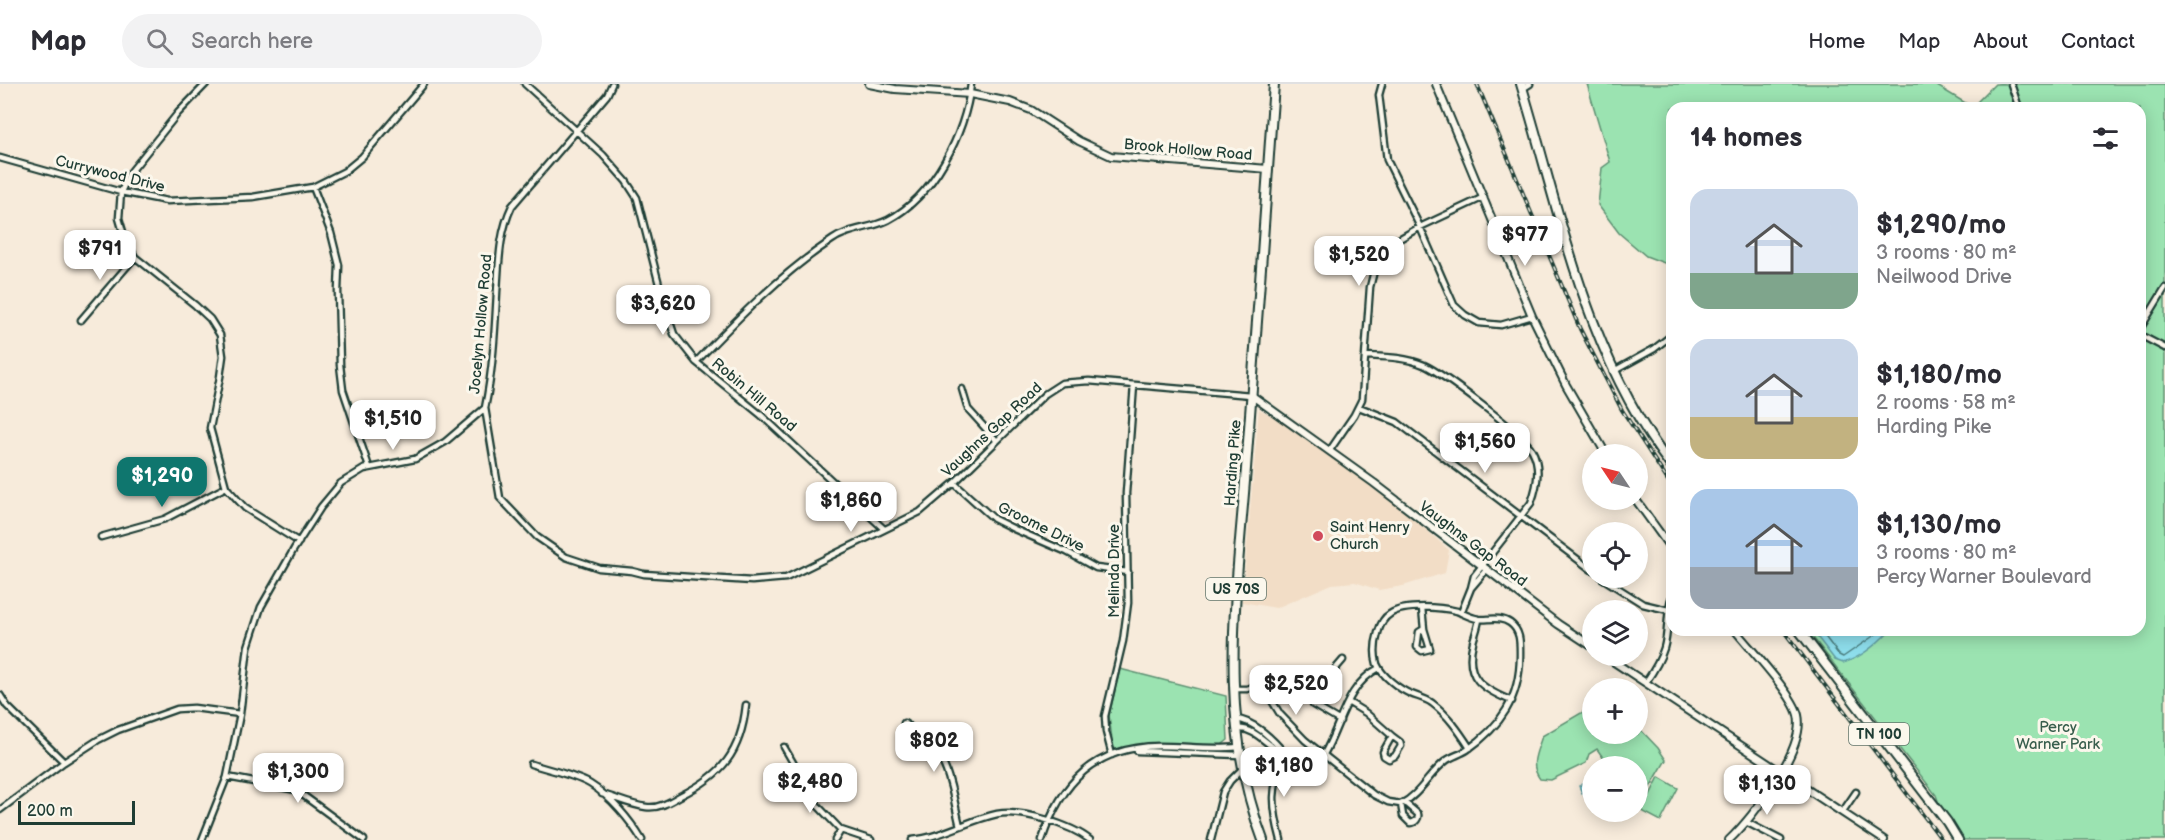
<!DOCTYPE html>
<html lang="en">
<head>
<meta charset="utf-8">
<style>
  :root { --surface:#fff; --page:#f2f2f3; --text:#2b2b33; --muted:#7c7c81; --line:#e1e1e2; --accent:#0f766e }
  body { margin:0; font-family:"Balsamiq Sans",sans-serif; background:var(--page); color:var(--text); height:100vh; display:flex; flex-direction:column; font-size:22px; white-space:nowrap }
  * { box-sizing:border-box; margin:0 }
  p { font-size:20px; color:var(--muted) }
  .icon { flex:none; width:33px; height:33px; fill:none; stroke:currentColor; stroke-width:2; stroke-linecap:round; stroke-linejoin:round }
  .map { position:relative; flex:1; overflow:hidden }
  .sheet { position:absolute; left:1666px; top:18px; width:480px; height:534px; display:flex; flex-direction:column; background:var(--surface); border-radius:18px; box-shadow:0 3px 15px #0003 }
  .sheet>* { flex:none }
  .needle { width:39px; rotate:305deg }
  .fabs { position:absolute; left:1582px; top:360px; display:grid; gap:12px }
  .fabs a { display:grid; place-items:center; width:66px; height:66px; border-radius:50%; background:var(--surface); box-shadow:0 3px 15px #0003; font-size:30px }
  .scale { position:absolute; left:18px; bottom:15px; width:117px; box-sizing:border-box; padding-left:6px; border:3px solid #1f3d34; border-top:0; font-size:16px; line-height:21px; white-space:nowrap; color:#1f3d34; -webkit-text-stroke:4px #fbf7ec; paint-order:stroke }
  .price { position:absolute; translate:-50% -51px; padding:0 14px; border-radius:12px; background:#fff; color:#222; font-size:20px; line-height:39px; filter:drop-shadow(0 2px 3px #0008) }
  .price::after { content:''; position:absolute; left:50%; top:36px; width:18px; height:14px; margin-left:-9px; background:inherit; clip-path:polygon(0 0,100% 0,50% 100%) }
  .price.active { background:var(--accent); color:#fff }
  ul { padding:0; list-style:none }
  li { display:flex; align-items:center; gap:18px; height:150px; padding:0 24px }
  li span { display:grid; place-items:center; flex:none; width:168px; height:120px; border-radius:18px; color:#555 }
  li>.icon { margin-inline-start:auto }
  span .icon { width:72px; height:72px; fill:#fffc; stroke-width:1 }
  li b { font-size:26px }
  h2 { display:flex; justify-content:space-between; align-items:center; height:72px; padding:0 24px; font-size:26px }
  header { display:flex; align-items:center; gap:36px; box-sizing:border-box; height:84px; padding:0 30px; background:var(--surface); border-bottom:2px solid var(--line) }
  header strong { font-size:28px }
  nav { display:flex; gap:33px; margin-inline-start:auto; font-size:21px }
  .search { width:420px; height:54px; background:var(--page); display:flex; align-items:center; gap:15px; box-sizing:border-box; padding:0 21px; border-radius:33px; color:var(--muted); font-size:22px }
  .map>svg:first-child { display:block }
</style>
</head>
<body>
<header>
<strong>Map</strong>
<div class="search"><svg class="icon" aria-label="search" viewBox="0 0 24 24"><circle cx="10" cy="10" r="6"/><path d="M15 15l6 6"/></svg>Search here</div>
<nav><a>Home</a><a>Map</a><a>About</a><a>Contact</a></nav>
</header>
<div class="map">
<svg width="2165" height="756" viewBox="0 0 2165 756">
  <rect width="100%" height="100%" fill="#f7ebdb"/>
  <filter id="ink" filterUnits="userSpaceOnUse"><feTurbulence type="fractalNoise" baseFrequency=".0167" numOctaves="2"/><feDisplacementMap in="SourceGraphic" scale="12" xChannelSelector="R" yChannelSelector="G"/><feConvolveMatrix kernelMatrix="1 2 1 2 8 2 1 2 1" color-interpolation-filters="sRGB"/></filter>
  <g filter="url(#ink)">
    <path fill="#f2ddc6" d="M1259 325 1301 348 1399 422 1449 466 1445 489 1403 502 1379 506 1355 498 1332 500 1276 524 1242 518Z"/>
    <path fill="#9be3b1" stroke="#5d9072" stroke-width="1.5" d="M1587 0H1934L1972 23 1995 0H2165V756H1952L1936 711 1807 546H2140V24H1672V182L1646 172 1619 149 1598 121 1602 84 1610 78Z
      M1120 585 1226 612 1228 656 1219 663 1160 659 1117 666 1113 663 1109 631Z
      M1593 622V650H1638V643L1658 664 1666 676 1639 722 1638 682H1609L1597 665 1589 670 1586 679 1551 696 1540 695C1529 680 1537 669 1542 652Z
      M1266 669 1276 672 1270 691 1260 688Z
      M1659 693 1678 704 1661 737 1642 727Z"/>
    <path fill="#8edeec" stroke="#629ea2" stroke-width="1.5" d="M1812 546H1890C1878 559 1860 574 1843 579L1835 576Z
      M1592 695 1593 697V716L1588 706 1582 709 1579 702Z"/>
    <g fill="none" stroke-linecap="round" stroke-linejoin="round">
      <path stroke="#4b7d7e" stroke-width="1.5" d="M1820 546 1839 571 1843 573 1882 546"/>
      <g stroke="#1f3d34" stroke-width="9">
        <path id="minor" d="M206 0 178 29 129 90 121 108 119 134 125 155 135 173 195 221 210 235 220 251 223 272 220 293 210 344 226 403 245 424 299 458
          M525 0 603 71 626 97 637 114 664 220 674 250 696 278 761 331 884 445
          M1382 0 1379 11 1387 76 1420 143 1454 221 1465 231 1479 239 1501 241 1532 232
          M2011 0 2019 24
          M1522 5 1530 0
          M0 74 121 108 167 117 253 113 313 103 345 87 362 73 424 0
          M313 103 331 149 339 181 338 207 340 281 343 306 369 383
          M81 236 135 173
          M2140 245 2165 204
          M2140 251 2165 264
          M1365 272C1386 273 1405 273 1424 281 1442 289 1523 350 1532 366 1541 382 1537 403 1531 419L1474 492 1471 504 1487 485
          M696 278C738 234 781 190 832 156 849 144 870 145 888 136 934 112 965 50 971 0
          M1614 287 1654 265 1672 251
          M962 305 968 325 996 356
          M1359 323 1397 338 1593 487
          M485 324 500 414 537 453 566 473 599 484 632 487 644 490 752 497 786 494 920 428 954 399 1045 310 1062 299 1089 297 1251 311
          M1330 366 1354 331 1362 315 1370 203 1375 183 1394 158 1420 143 1484 113
          M954 399 994 435 1014 445 1067 468 1096 484 1128 488
          M101 453 165 435 226 403
          M1602 494 1643 520 1668 526
          M1422 524 1424 545 1419 548 1417 563 1422 567 1430 565 1424 545
          M1461 529 1471 504
          M1479 535C1478 543 1475 550 1473 558 1464 594 1482 605 1512 617
          M1646 598C1653 588 1660 577 1664 564 1669 547 1666 529 1672 512
          M1261 599 1280 630 1305 656 1374 711 1388 718 1401 720C1420 711 1430 688 1447 676 1453 672 1461 670 1467 666 1501 642 1520 614 1520 572 1520 559 1521 547 1510 539 1500 532 1489 536 1479 535 1471 534 1464 530 1457 527 1441 523 1404 520 1390 530 1383 534 1380 541 1378 549 1375 559 1374 570 1377 580 1382 592 1399 605 1411 610 1418 613 1425 614 1432 619 1448 631 1459 647 1470 664
          M1233 605H1247L1279 593 1319 596 1331 590 1343 576
          M0 611 7 622 64 678
          M1348 618 1366 629 1392 652 1383 668 1384 672 1389 675 1395 672 1401 662 1400 658 1392 652
          M1313 621 1340 637
          M1235 635C1254 636 1274 656 1286 671 1267 664 1258 643 1236 645
          M904 639C911 644 920 649 927 655 949 676 953 714 960 742
          M784 663 818 722 841 746 871 756
          M1137 667 1239 671
          M1324 670C1341 641 1346 601 1379 584
          M1112 671 1106 648 1105 632 1123 557 1128 519 1126 409 1134 301
          M531 680C549 686 575 691 590 700 611 713 630 736 642 756
          M227 693 296 706 364 756
          M602 710C616 714 631 721 646 723 658 725 670 718 680 712 722 691 741 669 746 621
          M1401 720 1403 732 1410 739C1416 739 1419 734 1418 730L1405 719
          M0 726 64 678 98 656 118 646 177 625 194 624 240 630
          M1843 727 1856 708
          M1748 739 1781 756
          M202 756 227 693 240 630 248 563 261 523 294 465 321 423 341 399 364 385 415 375 445 358 485 324C493 286 495 246 497 208 499 179 499 149 512 122L607 11 612 0
          M835 756 841 746
          M912 756C942 753 969 736 997 730 1022 725 1071 741 1090 756
          M1042 756C1061 698 1095 663 1159 662 1186 662 1212 666 1238 663
          M1211 756 1223 708 1230 697 1242 685
          M1281 756C1272 723 1270 702 1286 671L1311 691"/>
      </g>
      <g stroke="#1f3d34" stroke-width="10">
        <path id="tertiary" d="M869 0 895 5 970 10 1010 18 1031 26 1079 57 1111 72 1268 85
          M1436 0 1532 232 1566 301 1606 370
          M1251 311 1374 399 1558 540 1593 563
          M1636 416 1672 466
          M1605 572 1884 756
          M1729 756C1753 733 1806 665 1798 631 1793 610 1750 565 1735 546"/>
      </g>
      <g stroke="#1f3d34" stroke-width="12">
        <path id="primary" d="M1521 0C1561 131 1586 271 1672 383
          M1799 546 1947 738 1958 756
          M1263 756C1215 630 1238 501 1247 371 1256 247 1266 124 1274 0"/>
      </g>
      <use href="#minor" stroke="#fbf7ec" stroke-width="4.5"/>
      <use href="#tertiary" stroke="#fbf7ec" stroke-width="6"/>
      <use href="#primary" stroke="#fbf7ec" stroke-width="8"/>
      <g stroke="#1f3d34" stroke-width="4">
        <path id="rail" d="M1477 0 1580 245 1622 326 1672 403
          M1783 546 1942 756"/>
      </g>
      <use href="#rail" stroke="#fbf7ec" stroke-width="1.5" stroke-dasharray="4.5" stroke-linecap="butt"/>
    </g>
  </g>
  <circle fill="#d1495b" stroke="#fbf7ec" stroke-width="2" cx="1318" cy="452" r="6"/>
  <g text-anchor="middle" dominant-baseline="central" stroke-width="6" stroke-linejoin="round" paint-order="stroke">
    <g fill="#fbf7ec" stroke="#61756b" stroke-width="1.5">
      <rect x="1206" y="494" width="60" height="22" rx="4.5"/>
      <rect x="1849" y="639" width="60" height="22" rx="4.5"/>
    </g>
    <g font-size="14" font-weight="bold" fill="#1f3d34">
      <text x="1236" y="505">US 70S</text>
      <text x="1879" y="650">TN 100</text>
    </g>
    <g font-size="15" fill="#1f3d34" stroke="#fbf7ec">
      <text transform="translate(1188 66) rotate(5)">Brook Hollow Road</text>
      <text transform="translate(110 90) rotate(14)">Currywood Drive</text>
      <text transform="translate(481 240) rotate(-85)">Jocelyn Hollow Road</text>
      <text transform="translate(754 311) rotate(40)">Robin Hill Road</text>
      <text transform="translate(992 346) rotate(-43)">Vaughns Gap Road</text>
      <text transform="translate(1233 379) rotate(-86)">Harding Pike</text>
      <text transform="translate(1041 443) rotate(26)">Groome Drive</text>
      <text transform="translate(1473 460) rotate(37)">Vaughns Gap Road</text>
      <text transform="translate(1114 487) rotate(-90)">Melinda Drive</text>
    </g>
    <g font-size="15" fill="#1f3d34" stroke="#fbf7ec" text-anchor="start">
      <text x="1330" y="443">Saint Henry<tspan x="1330" dy="17">Church</tspan></text>
    </g>
    <g font-size="15" fill="#385e4d" stroke="#fbf7ec">
      <text x="2058" y="643">Percy<tspan x="2058" dy="17">Warner Park</tspan></text>
    </g>
  </g>
</svg>
<div class="fabs">
<a><svg class="needle" viewBox="-14 -14 28 28"><path d="M0-13l5 13h-10z" fill="#e53935"/><path d="M0 13l5-13h-10z" fill="#7c7c81"/></svg></a>
<a><svg class="icon" aria-label="locate" viewBox="0 0 24 24"><circle cx="12" cy="12" r="6"/><path d="M12 2v4M12 18v4M2 12h4M18 12h4"/></svg></a>
<a><svg class="icon" aria-label="layers" viewBox="0 0 24 24"><path d="M12 4l9 5-9 5-9-5zM3 14l9 5 9-5"/></svg></a>
<a>+</a>
<a>−</a>
</div>
<div class="scale">200 m</div>
<b class="price" style="left:1525px;top:183px">$977</b>
<b class="price" style="left:100px;top:197px">$791</b>
<b class="price" style="left:1359px;top:203px">$1,520</b>
<b class="price" style="left:663px;top:252px">$3,620</b>
<b class="price" style="left:393px;top:367px">$1,510</b>
<b class="price" style="left:1485px;top:390px">$1,560</b>
<b class="price active" style="left:162px;top:424px">$1,290</b>
<b class="price" style="left:851px;top:449px">$1,860</b>
<b class="price" style="left:1296px;top:632px">$2,520</b>
<b class="price" style="left:934px;top:689px">$802</b>
<b class="price" style="left:1284px;top:714px">$1,180</b>
<b class="price" style="left:298px;top:720px">$1,300</b>
<b class="price" style="left:810px;top:730px">$2,480</b>
<b class="price" style="left:1767px;top:732px">$1,130</b>
<section class="sheet">
<h2>14 homes<svg class="icon" aria-label="filters" viewBox="0 0 24 24"><path d="M4 7h16M4 17h16"/><circle cx="9" cy="7" r="2"/><circle cx="15" cy="17" r="2"/></svg></h2>
<ul>
<li><span style="background:linear-gradient(#c9d6e8 70%,#7fa58c 0)"><svg class="icon" aria-label="home" viewBox="0 0 24 24"><path d="M3 11l9-7 9 7M6 9v11h12V9"/></svg></span><div><b>$1,290/mo</b><p>3 rooms · 80 m²</p><p>Neilwood Drive</p></div></li>
<li><span style="background:linear-gradient(#c9d6e8 65%,#c2b280 0)"><svg class="icon" aria-label="home" viewBox="0 0 24 24"><path d="M3 11l9-7 9 7M6 9v11h12V9"/></svg></span><div><b>$1,180/mo</b><p>2 rooms · 58 m²</p><p>Harding Pike</p></div></li>
<li><span style="background:linear-gradient(#a9c7e8 65%,#9aa5b1 0)"><svg class="icon" aria-label="home" viewBox="0 0 24 24"><path d="M3 11l9-7 9 7M6 9v11h12V9"/></svg></span><div><b>$1,130/mo</b><p>3 rooms · 80 m²</p><p>Percy Warner Boulevard</p></div></li>
</ul>
</section>
</div>
</body>
</html>
